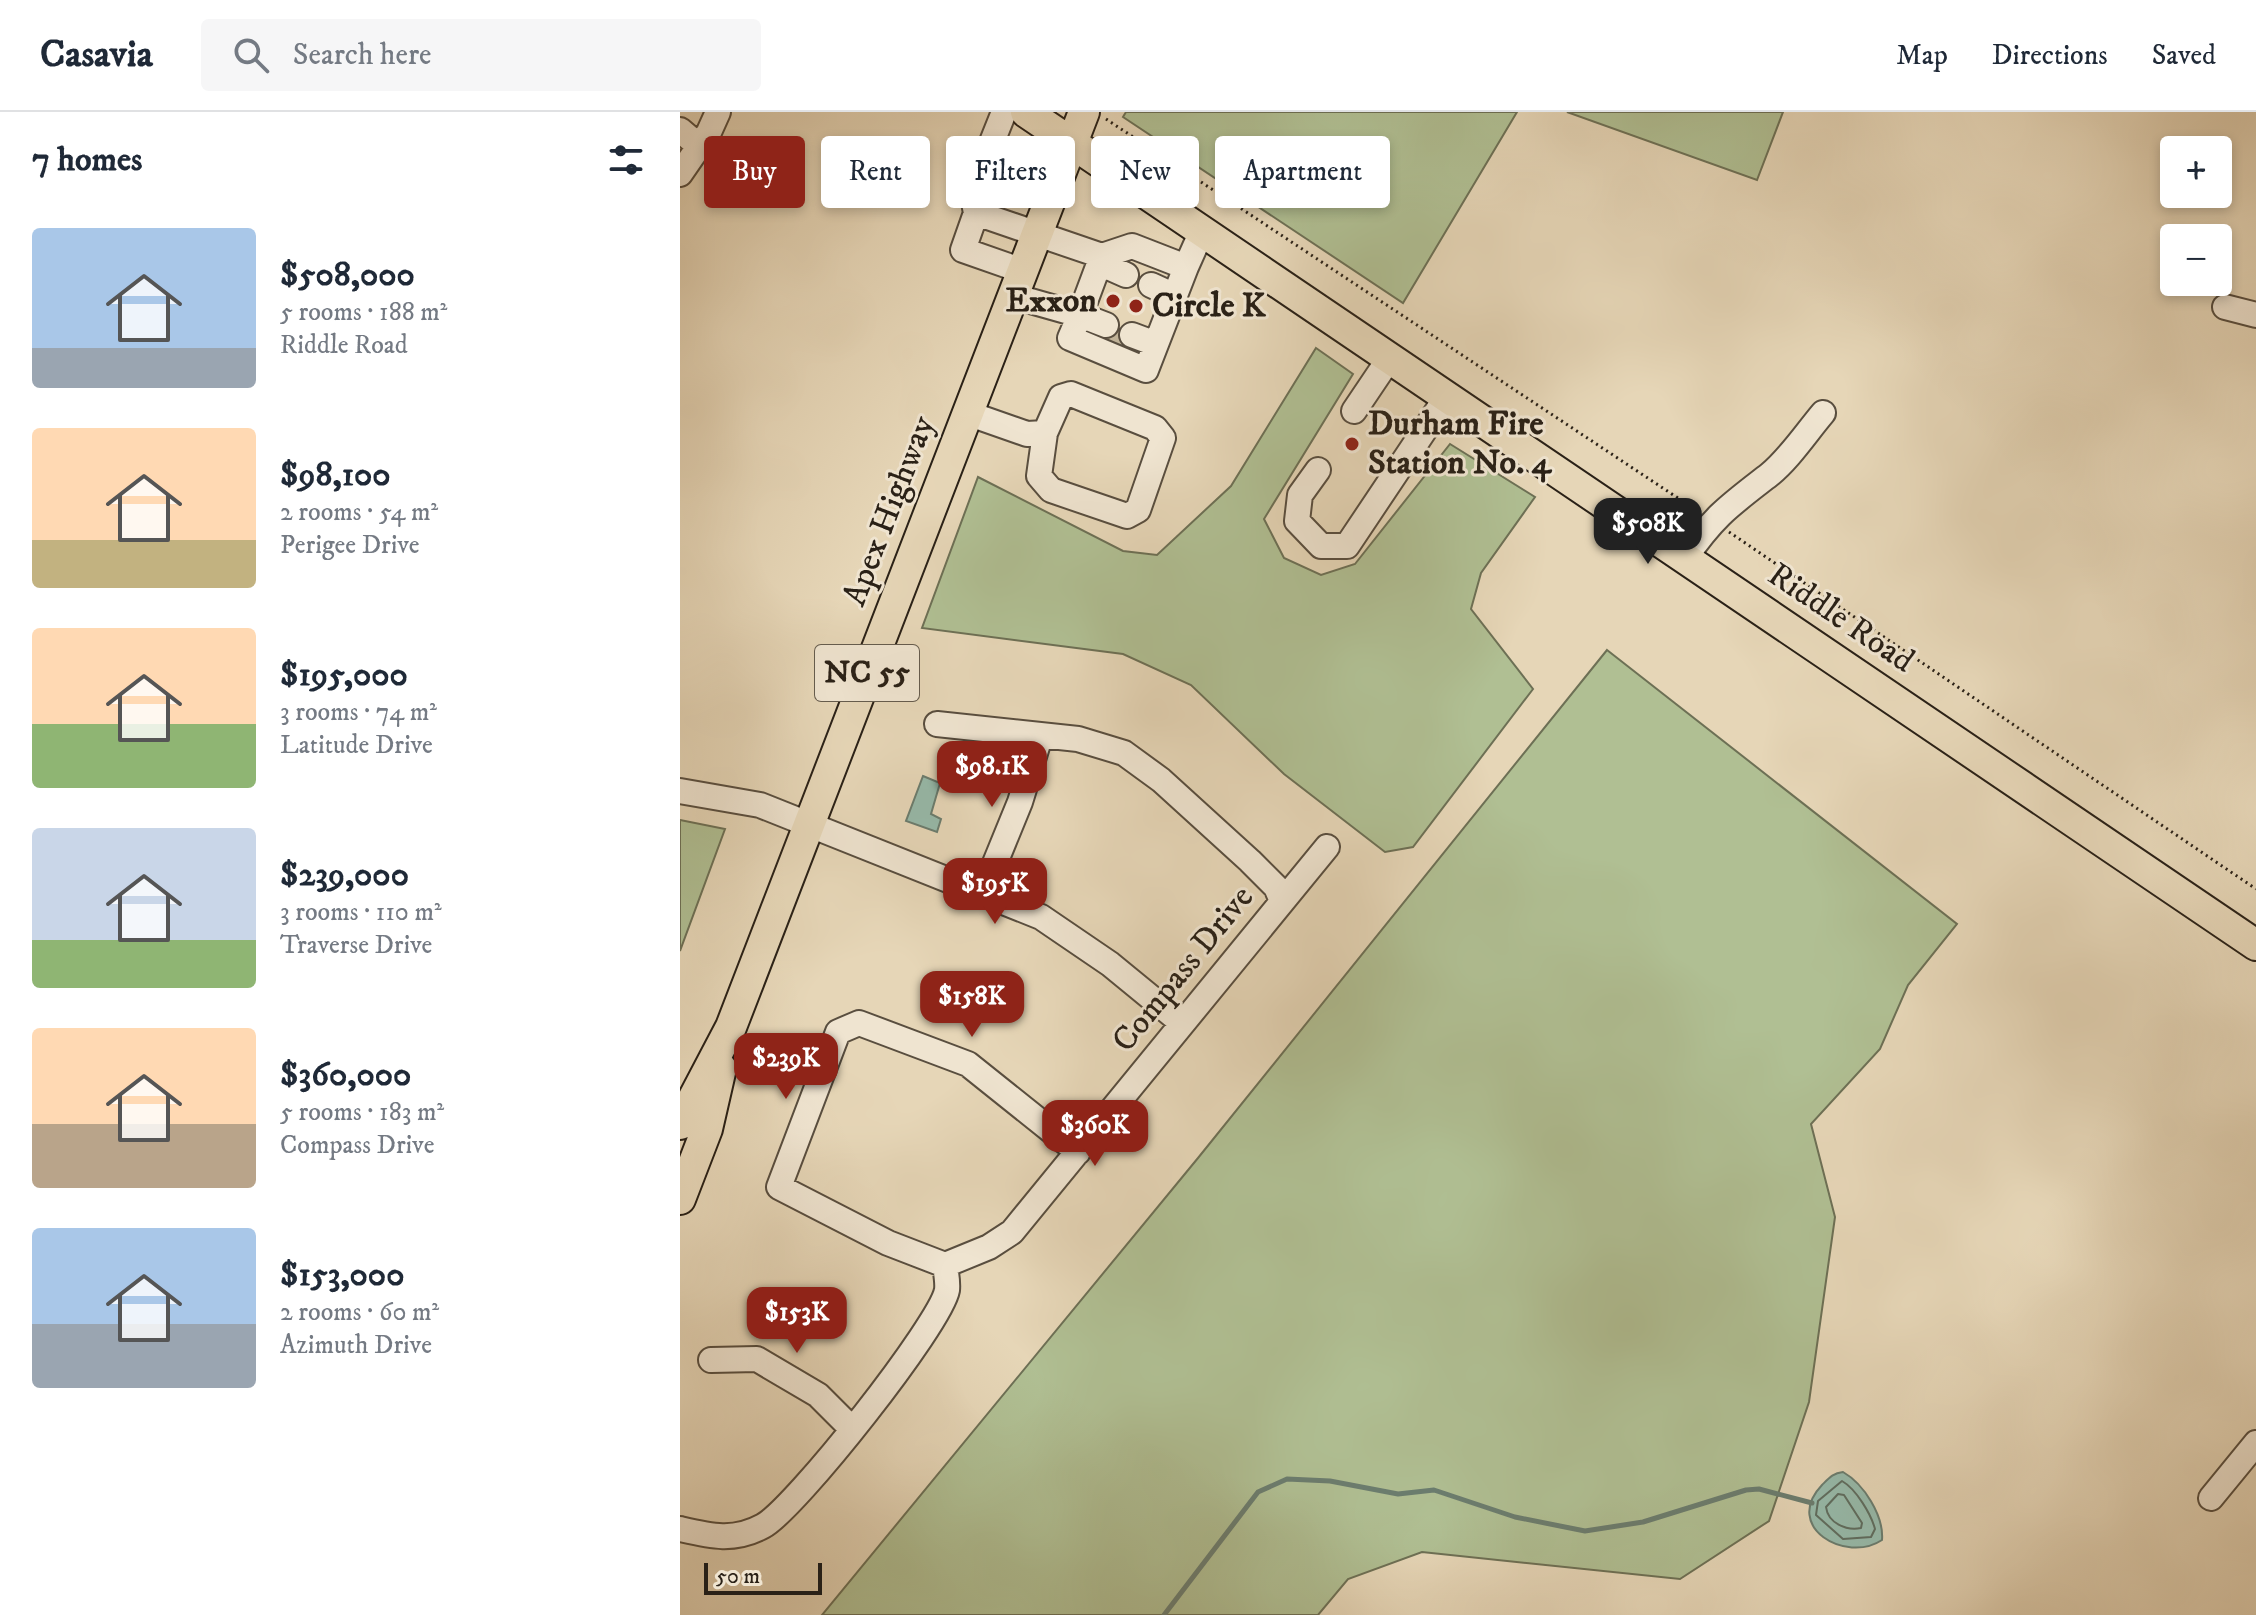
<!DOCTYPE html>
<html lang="en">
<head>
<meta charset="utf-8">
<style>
  :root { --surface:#fff; --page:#f6f6f7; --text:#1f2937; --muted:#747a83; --line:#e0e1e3; --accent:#8f2418 }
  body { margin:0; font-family:"IM FELL DW Pica",serif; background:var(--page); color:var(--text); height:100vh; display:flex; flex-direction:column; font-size:30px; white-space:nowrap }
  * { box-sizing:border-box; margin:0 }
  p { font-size:26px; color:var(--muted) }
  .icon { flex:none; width:44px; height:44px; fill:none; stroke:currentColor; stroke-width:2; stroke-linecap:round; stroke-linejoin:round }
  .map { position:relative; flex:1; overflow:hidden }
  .panel { display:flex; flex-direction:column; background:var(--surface); width:680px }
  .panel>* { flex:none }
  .banner { position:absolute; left:24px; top:24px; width:760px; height:72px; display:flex; gap:16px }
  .controls { position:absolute; left:1480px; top:24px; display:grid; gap:16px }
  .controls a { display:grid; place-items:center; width:72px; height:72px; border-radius:8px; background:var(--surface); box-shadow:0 4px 12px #0003; font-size:40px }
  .scale { position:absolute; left:24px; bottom:20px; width:118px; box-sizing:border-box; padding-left:8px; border:4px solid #2a2117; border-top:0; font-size:22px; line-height:28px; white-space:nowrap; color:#2a2117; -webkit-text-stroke:6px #efe4d0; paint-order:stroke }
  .price { position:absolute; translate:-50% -68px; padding:0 18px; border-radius:16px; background:var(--accent); color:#fff; font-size:26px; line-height:52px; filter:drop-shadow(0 2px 4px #0008) }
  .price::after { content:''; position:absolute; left:50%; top:48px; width:24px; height:18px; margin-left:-12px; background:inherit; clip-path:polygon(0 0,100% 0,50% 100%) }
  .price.current { background:#222; color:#fff }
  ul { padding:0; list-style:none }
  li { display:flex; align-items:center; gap:24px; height:200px; padding:0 32px }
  li span { display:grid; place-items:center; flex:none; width:224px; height:160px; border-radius:8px; color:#555 }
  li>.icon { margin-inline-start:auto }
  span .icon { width:96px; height:96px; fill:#fffc; stroke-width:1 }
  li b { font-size:34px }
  h2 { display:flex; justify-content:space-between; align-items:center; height:96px; padding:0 32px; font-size:34px }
  .pill { padding:0 28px; border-radius:8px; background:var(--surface); box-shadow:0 4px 12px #0003; font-size:28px; line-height:72px }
  .pill.current { background:var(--accent); color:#fff }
  header { display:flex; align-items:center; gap:48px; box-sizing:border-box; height:112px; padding:0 40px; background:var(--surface); border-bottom:2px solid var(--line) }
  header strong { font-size:38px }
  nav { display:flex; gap:44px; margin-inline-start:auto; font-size:28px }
  .search { width:560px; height:72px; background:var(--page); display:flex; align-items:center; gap:20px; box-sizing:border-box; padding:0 28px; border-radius:8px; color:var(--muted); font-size:30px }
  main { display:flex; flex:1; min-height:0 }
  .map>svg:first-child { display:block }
</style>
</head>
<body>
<header>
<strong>Casavia</strong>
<div class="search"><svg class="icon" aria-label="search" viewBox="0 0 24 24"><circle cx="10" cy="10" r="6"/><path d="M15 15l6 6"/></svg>Search here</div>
<nav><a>Map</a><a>Directions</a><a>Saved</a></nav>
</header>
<main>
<section class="panel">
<h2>7 homes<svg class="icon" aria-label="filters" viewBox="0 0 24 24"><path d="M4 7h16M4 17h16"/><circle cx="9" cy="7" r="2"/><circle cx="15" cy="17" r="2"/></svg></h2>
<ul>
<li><span style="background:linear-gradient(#a9c7e8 75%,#9aa5b1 0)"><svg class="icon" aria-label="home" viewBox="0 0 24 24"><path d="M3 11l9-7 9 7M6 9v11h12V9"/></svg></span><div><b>$508,000</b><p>5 rooms · 188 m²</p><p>Riddle Road</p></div></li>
<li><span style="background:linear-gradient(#ffd9b3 70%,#c2b280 0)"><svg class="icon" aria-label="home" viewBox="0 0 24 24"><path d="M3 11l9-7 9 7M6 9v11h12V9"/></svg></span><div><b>$98,100</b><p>2 rooms · 54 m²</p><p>Perigee Drive</p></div></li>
<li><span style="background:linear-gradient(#ffd9b3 60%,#8fb573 0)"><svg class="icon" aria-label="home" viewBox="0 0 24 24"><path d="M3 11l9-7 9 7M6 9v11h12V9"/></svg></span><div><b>$195,000</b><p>3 rooms · 74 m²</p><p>Latitude Drive</p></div></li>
<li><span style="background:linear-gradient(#c9d6e8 70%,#8fb573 0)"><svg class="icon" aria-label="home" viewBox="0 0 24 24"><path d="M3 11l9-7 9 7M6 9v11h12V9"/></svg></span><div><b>$239,000</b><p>3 rooms · 110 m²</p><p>Traverse Drive</p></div></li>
<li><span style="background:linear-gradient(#ffd9b3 60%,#b9a48a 0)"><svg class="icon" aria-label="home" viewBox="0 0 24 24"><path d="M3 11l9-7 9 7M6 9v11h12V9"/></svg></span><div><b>$360,000</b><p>5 rooms · 183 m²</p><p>Compass Drive</p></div></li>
<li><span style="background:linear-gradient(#a9c7e8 60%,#9aa5b1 0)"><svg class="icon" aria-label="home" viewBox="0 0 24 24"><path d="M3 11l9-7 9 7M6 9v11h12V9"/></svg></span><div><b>$153,000</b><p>2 rooms · 60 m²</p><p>Azimuth Drive</p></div></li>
</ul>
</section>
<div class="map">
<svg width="1576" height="1503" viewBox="0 0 1576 1503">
  <rect width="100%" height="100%" fill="#e6d6b7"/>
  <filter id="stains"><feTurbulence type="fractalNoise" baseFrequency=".0025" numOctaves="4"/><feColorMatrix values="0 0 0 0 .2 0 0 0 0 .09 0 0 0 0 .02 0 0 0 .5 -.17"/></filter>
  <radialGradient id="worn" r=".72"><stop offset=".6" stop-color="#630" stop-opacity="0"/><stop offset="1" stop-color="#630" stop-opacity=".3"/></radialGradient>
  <path fill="#b0bf93" stroke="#6d7055" stroke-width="2" d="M446 0H837L723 191 443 5Z
    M887 0H1103L1077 68Z
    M636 236 673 262 584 407 604 446 641 463 675 452 770 332 855 385 801 461 791 497 853 577 733 735 705 740 604 662 511 573 443 542 242 516 298 365 443 439 477 443 551 374Z
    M927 538 1277 812 1228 873 1200 937 1131 1012 1155 1105 1129 1290 1089 1409 1000 1467 742 1440 668 1467 638 1503H142L518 1046Z
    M0 708 45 717 0 839Z"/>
  <path fill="#97baaa" stroke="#6b7d6f" stroke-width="2" d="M243 664 260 671 251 702 261 707 257 720 226 709Z
    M1163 1360C1184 1372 1204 1404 1202 1428 1166 1452 1102 1415 1142 1373 1149 1366 1153 1361 1163 1360Z"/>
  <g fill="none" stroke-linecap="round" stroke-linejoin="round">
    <path stroke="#606e60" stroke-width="2" d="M1162 1369C1176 1377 1191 1402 1195 1417L1191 1425 1163 1427 1136 1403 1138 1389Z
      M1158 1382 1164 1383 1182 1411 1181 1416C1166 1419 1148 1411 1146 1395Z"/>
    <path stroke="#6b7d6f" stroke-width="5" d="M484 1503 578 1380 607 1367 650 1369 718 1382 754 1378 835 1405 905 1419 963 1410 1066 1378 1079 1377 1132 1391"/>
    <path stroke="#c0b297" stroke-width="24" stroke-dasharray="24 12" stroke-linecap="butt" d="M421 224 447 234"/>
    <g stroke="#594e3f" stroke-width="28">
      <path id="minor" d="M0 18 20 35
        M0 62 29 20 38 0
        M296 101 292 80 324 0
        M422 144 452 134 506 155 522 119
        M419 151 446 163
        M471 173 495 184
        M333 184 400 203 422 144 296 101 283 138 343 159
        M1545 195 1576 203
        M426 213 400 203 390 226 466 258 506 155
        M452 223 476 232
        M674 299 709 247
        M287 301 347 322 365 321 381 285 391 282 475 316 483 326 458 398 447 404 371 378 359 364 365 321
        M638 358 620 383 617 409 641 434H667L766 286
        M1005 446C1035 403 1049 394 1089 363 1109 347 1126 321 1143 301
        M257 612 398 627 444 641 481 668 570 749 596 775 602 789
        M0 679 80 693 361 805 430 852 502 911
        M302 783 340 690 360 625
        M398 1040 288 952 179 911 158 920 99 1075 208 1131 265 1153 309 1135 332 1120 647 735
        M31 1248 77 1247 138 1283 171 1316
        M1531 1386 1576 1331
        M0 1417C30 1424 54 1430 83 1414 115 1397 261 1212 267 1178 268 1170 266 1161 265 1153"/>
    </g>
    <g stroke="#2a2117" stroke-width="34">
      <path id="major" d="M346 0 1576 833
        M0 1012 51 915 404 0
        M0 1087 27 1017 41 956"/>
    </g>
    <path stroke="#2a2117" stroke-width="3" stroke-dasharray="2 4" stroke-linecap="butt" d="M426 7 1016 398
      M1049 420 1576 777"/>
    <use href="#minor" stroke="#efe4d0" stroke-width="24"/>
    <use href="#major" stroke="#e6d6b7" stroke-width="30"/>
  </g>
  <g fill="#8f2418" stroke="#efe4d0" stroke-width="3">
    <circle cx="433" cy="189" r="8"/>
    <circle cx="456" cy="194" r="8"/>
    <circle cx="672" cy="332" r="8"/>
  </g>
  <g text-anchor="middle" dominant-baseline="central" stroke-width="6" stroke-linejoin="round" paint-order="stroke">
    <rect fill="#efe4d0" stroke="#655c4e" stroke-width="2" x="135" y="533" width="104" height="56" rx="6"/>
    <g font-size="32" font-weight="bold" fill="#2a2117">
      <text x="187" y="561">NC 55</text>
    </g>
    <g font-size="34" font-weight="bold" fill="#2a2117" stroke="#efe4d0" text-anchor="start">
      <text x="417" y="189" text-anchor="end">Exxon</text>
      <text x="472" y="194">Circle K</text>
      <text x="688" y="312">Durham Fire<tspan x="688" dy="39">Station No. 4</tspan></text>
    </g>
    <g font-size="34" fill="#2a2117" stroke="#efe4d0">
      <text transform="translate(209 399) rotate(-69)">Apex Highway</text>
      <text transform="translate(1161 506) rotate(34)">Riddle Road</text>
      <text transform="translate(503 857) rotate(-51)">Compass Drive</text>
    </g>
  </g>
  <rect width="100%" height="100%" filter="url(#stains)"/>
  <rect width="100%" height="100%" fill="url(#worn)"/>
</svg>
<div class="controls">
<a>+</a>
<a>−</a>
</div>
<div class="scale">50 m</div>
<b class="price current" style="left:968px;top:454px">$508K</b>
<b class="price" style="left:312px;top:697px">$98.1K</b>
<b class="price" style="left:315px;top:814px">$195K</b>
<b class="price" style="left:292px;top:927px">$158K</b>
<b class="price" style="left:106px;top:989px">$239K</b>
<b class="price" style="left:415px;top:1056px">$360K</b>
<b class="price" style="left:117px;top:1243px">$153K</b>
<div class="banner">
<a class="pill current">Buy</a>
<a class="pill">Rent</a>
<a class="pill">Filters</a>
<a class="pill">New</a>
<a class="pill">Apartment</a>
</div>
</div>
</main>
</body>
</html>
